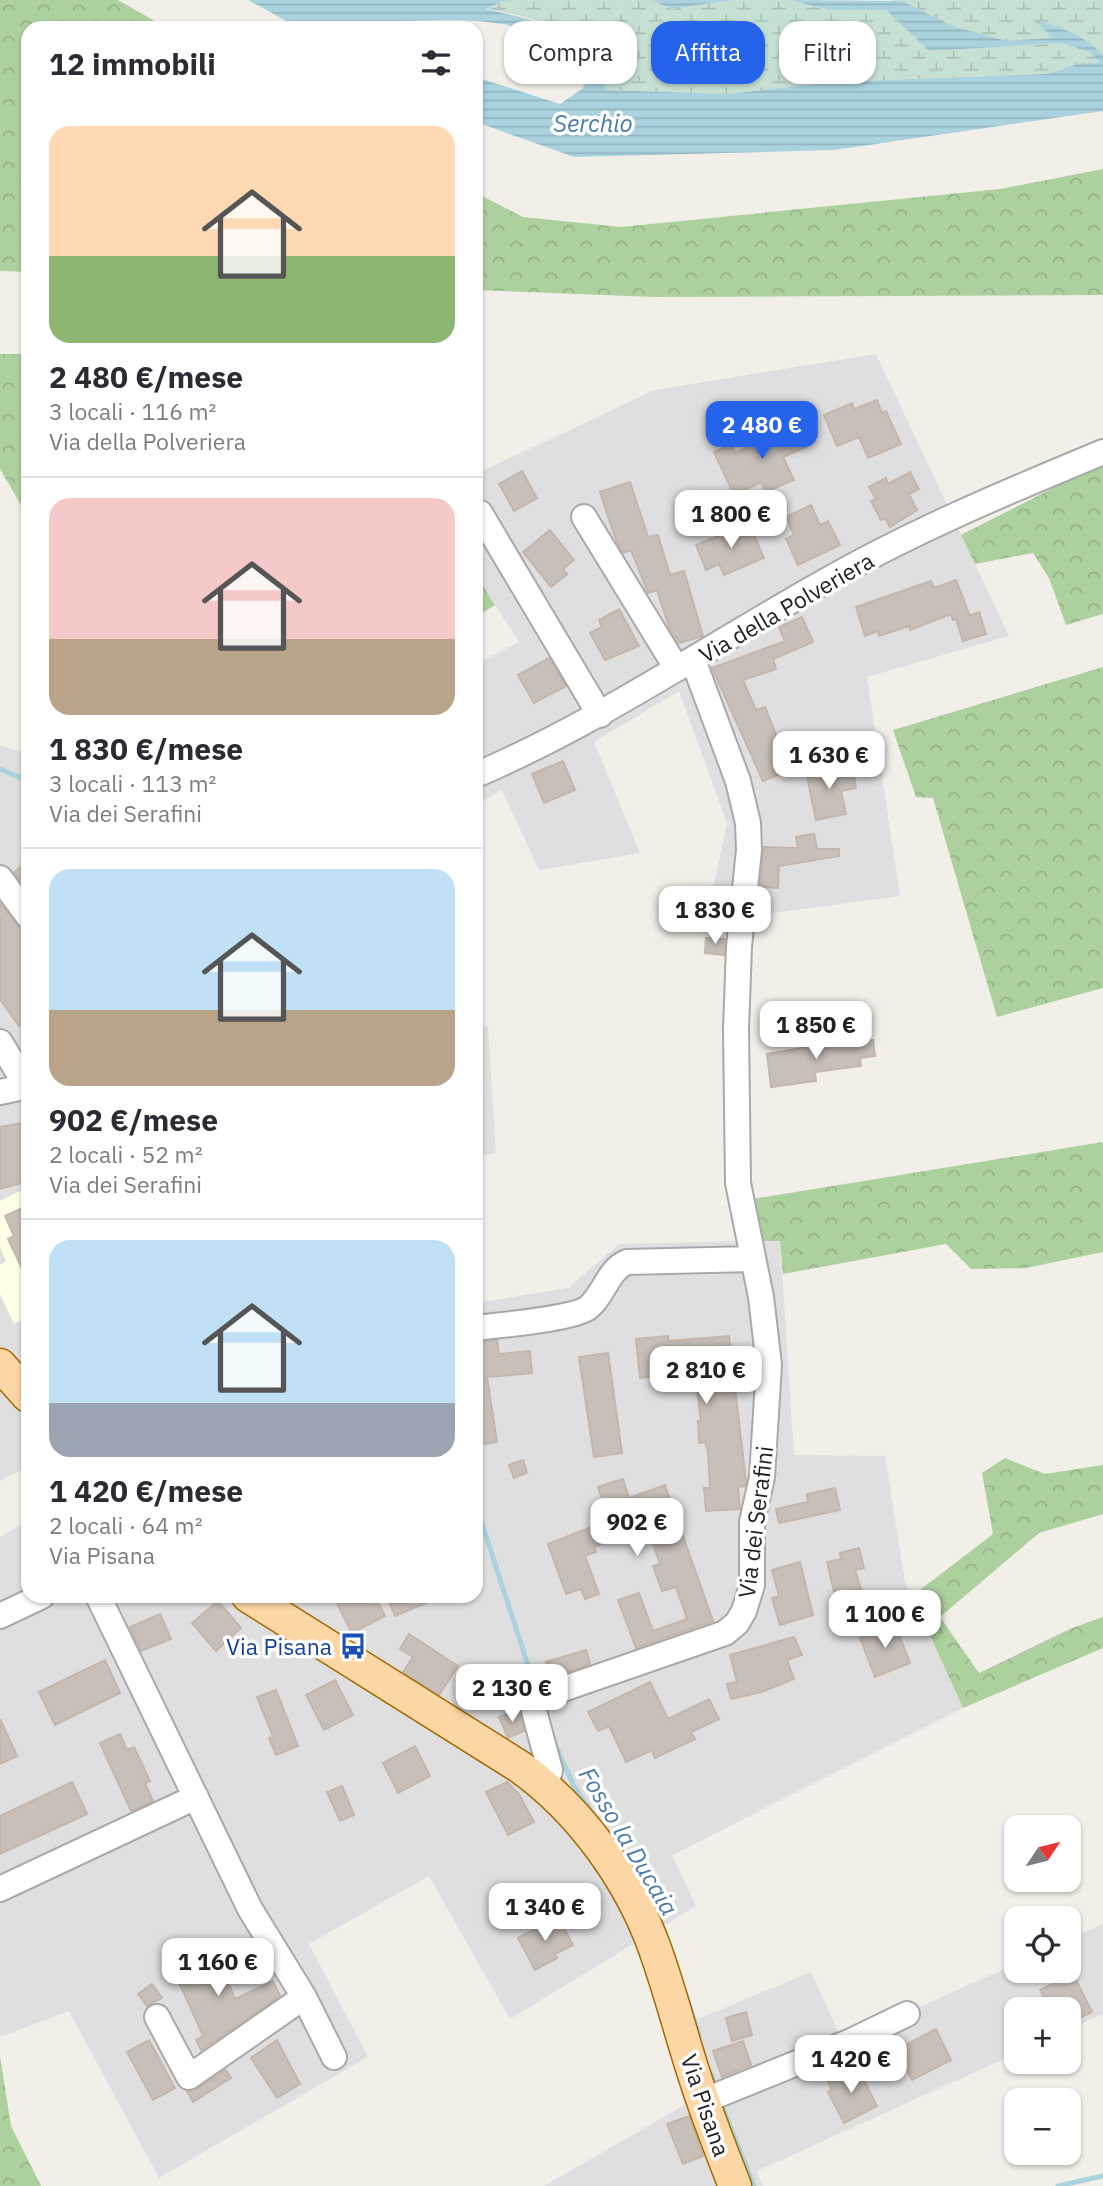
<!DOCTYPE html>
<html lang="it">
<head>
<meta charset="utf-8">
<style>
  :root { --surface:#fff; --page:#f7f7f7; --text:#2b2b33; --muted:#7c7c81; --line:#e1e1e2; --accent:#2563eb }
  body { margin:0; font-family:"IBM Plex Sans",sans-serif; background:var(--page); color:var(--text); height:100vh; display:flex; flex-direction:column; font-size:26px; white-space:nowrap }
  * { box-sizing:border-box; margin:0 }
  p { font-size:23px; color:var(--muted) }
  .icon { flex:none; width:38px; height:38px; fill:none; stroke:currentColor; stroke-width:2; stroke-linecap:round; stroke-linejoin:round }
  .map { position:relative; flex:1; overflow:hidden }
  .details { position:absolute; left:21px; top:21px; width:462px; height:1582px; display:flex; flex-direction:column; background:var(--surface); border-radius:21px; box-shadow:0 2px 5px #0004 }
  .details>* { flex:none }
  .top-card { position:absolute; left:504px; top:21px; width:494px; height:63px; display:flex; gap:14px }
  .needle { width:46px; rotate:55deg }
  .buttons { position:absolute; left:1004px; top:1815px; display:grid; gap:14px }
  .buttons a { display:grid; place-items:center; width:77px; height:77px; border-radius:14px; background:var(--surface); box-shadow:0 2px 5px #0004; font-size:35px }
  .price { position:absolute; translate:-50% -60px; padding:0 16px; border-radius:14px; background:#fff; color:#222; font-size:23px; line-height:46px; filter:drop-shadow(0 2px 4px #0008) }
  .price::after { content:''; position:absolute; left:50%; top:42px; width:21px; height:16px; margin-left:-10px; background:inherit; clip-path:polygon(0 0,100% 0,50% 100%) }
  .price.active { background:var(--accent); color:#fff }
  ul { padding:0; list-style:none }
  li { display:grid; align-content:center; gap:14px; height:371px; padding:0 28px }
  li+li { border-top:2px solid var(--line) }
  li span { display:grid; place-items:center; height:217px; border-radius:21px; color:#555 }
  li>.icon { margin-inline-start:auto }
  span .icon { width:126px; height:126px; fill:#fffc; stroke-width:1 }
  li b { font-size:30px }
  h2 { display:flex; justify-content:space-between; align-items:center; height:84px; padding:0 28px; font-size:30px }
  .tag { padding:0 24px; border-radius:21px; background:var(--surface); box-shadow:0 2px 5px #0004; font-size:24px; line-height:63px }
  .tag.active { background:var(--accent); color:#fff }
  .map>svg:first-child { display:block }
</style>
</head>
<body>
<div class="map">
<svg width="1103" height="2186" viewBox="0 0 1103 2186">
  <defs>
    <pattern id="forest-crowns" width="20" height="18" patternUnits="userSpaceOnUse" patternTransform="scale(1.75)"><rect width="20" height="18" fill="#add19e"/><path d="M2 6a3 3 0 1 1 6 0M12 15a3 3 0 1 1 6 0" fill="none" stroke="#95b388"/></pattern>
    <pattern id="wetland-marsh" width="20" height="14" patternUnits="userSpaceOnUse" patternTransform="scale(1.75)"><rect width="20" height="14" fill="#c6e0d4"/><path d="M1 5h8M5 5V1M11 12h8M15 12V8" fill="none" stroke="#aac0b6"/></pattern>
    <pattern id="water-rules" width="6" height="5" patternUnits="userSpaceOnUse" patternTransform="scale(1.75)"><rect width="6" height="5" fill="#aad3df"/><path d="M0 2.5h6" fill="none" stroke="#92b5bf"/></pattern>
  </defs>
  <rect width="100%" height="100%" fill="#f2efe9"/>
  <path fill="#e0dfdf" d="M876 354 1009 636 867 677 900 896 706 922 727 823 679 691 594 742 640 853 539 870 502 790 476 805V664L519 642 476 575V474L655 390Z
    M0 745 28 754V1466L0 1481Z
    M488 1026 496 1153 476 1157V1028Z
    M780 1240 794 1455 885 1456 905 1582 963 1708 672 1855 696 1906 510 2019 429 1876 309 1944 368 2057 159 2178 69 2011 0 2037V1537L28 1521V1596H476V1303L568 1288 619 1244Z
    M1103 1924V2014L1069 2029V2009H1017V2053L757 2171 763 2186H544L688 2103 667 2032 811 1972 843 2042 1017 1963V1970H1069V1939Z"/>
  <path fill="#ffffe5" d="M28 1187V1317L14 1324 0 1294V1265L6 1261 0 1247V1201Z"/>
  <path fill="url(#forest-crowns)" d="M0 0H118L167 28H28V272L0 271Z
    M1103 169V295L655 297 476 290V193L523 217 621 227 1000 189Z
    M0 354H28V517L0 469Z
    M1103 466V614L1066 625 1049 578 1033 553 975 564 961 535 1067 481Z
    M476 575 495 605 476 617Z
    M1103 667V988L997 1017 933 798 916 797 893 730Z
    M1103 1142V1252L1026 1268 971 1269 946 1244 783 1274 780 1241H753L746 1200Z
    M1005 1458 1045 1474 1103 1465V1514L1039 1533 940 1617 979 1673 1072 1628 1103 1617V1648L963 1708 912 1596 993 1534 982 1473Z
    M0 2056 11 2126 41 2186H0Z"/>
  <path fill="url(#wetland-marsh)" d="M519 0H652L671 9 733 0H789L829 10H886L929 51 1063 43 1091 53 1099 64H1078L1047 74 831 82 728 94 605 90C598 76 590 51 578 41 553 22 514 13 484 9L503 1Z
    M886 0H1103V55C1077 27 1037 46 1004 41 987 38 967 32 951 26 929 17 911 1 886 0Z"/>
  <path fill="url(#water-rules)" d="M248 0H519L503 1 485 9C538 20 566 28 604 68L605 90 728 94 831 82 1047 74 1078 64 1099 63 1091 53 1063 43 929 51 886 10H829L789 0 902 1 952 26 1006 41 1053 38 1035 21C1059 26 1086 36 1103 55V111L834 150 574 157 476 122V77L560 104 583 88 589 76C542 13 473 20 402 21L394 28H299Z
    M652 0H733L671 9Z"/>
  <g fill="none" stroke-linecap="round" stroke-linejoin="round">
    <path stroke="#aad3df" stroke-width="5" d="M0 769 28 781
      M476 1505 536 1690
      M554 1742 574 1786 592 1813
      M686 1995 699 2035
      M712 2075 716 2089
      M720 2101 754 2186
      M1058 2186 1103 2176"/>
  </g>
  <path fill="#c7bfb8" stroke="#c4b6ab" stroke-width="2" d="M877 400 882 413 886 411 901 444 868 458 859 437 837 446 824 415 852 403 854 409Z
    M795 421 806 447 783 457 794 480 765 492 761 482 734 495 714 452 731 444 735 453 769 438 767 433Z
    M522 471 537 498 514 511 499 484Z
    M910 472 919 489 909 494 917 510 890 527 885 518 881 520 871 501 876 499 869 487 886 478 888 484Z
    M630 482 648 537 658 535 670 575 684 571 703 636 679 643 669 627 657 590 648 593 631 550 623 553 616 540 600 492Z
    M811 505 820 525 828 521 840 545 798 565 786 539 794 535 786 517Z
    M749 523 764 558 724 575 719 564 706 570 696 545Z
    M550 530 574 560 563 569 567 574 551 587 523 552Z
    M956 580 970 616 979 612 986 634 963 641 956 619 953 620 951 614 910 630 909 626 879 636 878 631 865 636 856 607 931 581 934 588Z
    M619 609 639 646 605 660 590 633 602 627 599 620Z
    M802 617 813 642 773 659 776 669 743 680 756 710 765 707 790 770 763 781 712 668 785 641 779 627Z
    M549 658 566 686 534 703 518 675Z
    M563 761 575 790 544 803 532 774Z
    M835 765 837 775 853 771 856 788 841 791 846 814 816 820 806 771Z
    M814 834 817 849H839V856L779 866 778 888 760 887 764 847 798 848 796 837Z
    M28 862V891L14 872Z
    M0 903 28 940V1019L19 1026 0 999Z
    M706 938 725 939 724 955 705 953Z
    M859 1038 860 1042 873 1040 875 1056 860 1058 861 1066 815 1072 816 1081 771 1087 767 1054Z
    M28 1122V1155L23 1156 28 1181 0 1189V1127Z
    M22 1208 28 1220V1281L8 1239 14 1236 5 1216Z
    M668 1336 669 1341 729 1336 746 1482 745 1486 738 1487 740 1509 706 1511 704 1488H710L708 1452 705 1442 699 1443 698 1421H701L695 1372 640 1378 636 1339Z
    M497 1340 499 1354 530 1351 532 1373 487 1377 497 1442 483 1444 476 1394V1343Z
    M608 1353 622 1453 594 1457 579 1357Z
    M523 1460 527 1473 514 1478 509 1465Z
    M623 1479 629 1498 665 1485 713 1621 636 1648 618 1600 639 1593 653 1631 687 1619 676 1587 662 1591 653 1566 660 1564 647 1527 594 1547 596 1552 585 1556 599 1594 585 1599 581 1589 566 1594 548 1544 609 1520 598 1487Z
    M835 1488 840 1510 779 1523 776 1509 808 1502 807 1494Z
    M859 1548 864 1568 855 1570 861 1589 835 1596 827 1562 841 1559 840 1553Z
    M800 1562 813 1615 780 1625 772 1598 779 1596 772 1570Z
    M333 1596H369L374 1605 378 1602 385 1616 352 1633Z
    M408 1596H443L395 1616 390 1604Z
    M218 1601 241 1628 216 1651 192 1623Z
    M160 1614 171 1639 141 1651 130 1627Z
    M895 1624 910 1663 875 1677 860 1638Z
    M409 1634 458 1666 439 1695 403 1672 413 1657 400 1649Z
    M794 1637 802 1655 787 1660 794 1679 761 1692 731 1699 727 1684 737 1682 730 1655Z
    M586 1650 590 1664 550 1678 546 1662Z
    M105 1660 120 1693 55 1725 39 1692Z
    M335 1680 353 1715 324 1730 306 1695Z
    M650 1682 668 1719 709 1699 719 1719 691 1732 695 1739 655 1758 652 1750 626 1762 609 1726 598 1731 588 1712Z
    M276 1690 298 1746 276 1755 269 1738 273 1737 257 1697Z
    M518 1710 524 1731 508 1738 499 1717Z
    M0 1719 17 1756 0 1764Z
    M120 1734 127 1750 134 1747 150 1781 145 1783 153 1801 131 1811 100 1743Z
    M415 1746 430 1776 398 1793 383 1763Z
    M72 1782 87 1814 0 1854V1816Z
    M507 1782 519 1794 534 1822 508 1835 486 1792Z
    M342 1786 354 1815 340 1821 327 1792Z
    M558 1917 573 1945 555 1954 557 1958 535 1970 518 1938Z
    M214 1951 235 1999 273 1981 280 1996 201 2050 196 2040 203 2036 173 1969Z
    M1073 1974 1092 2012 1069 2023V2009H1050L1040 1990Z
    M152 1984 162 1998 147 2006 138 1994Z
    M746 2012 752 2035 732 2041 726 2018Z
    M936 2029 951 2060 912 2080 896 2050Z
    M149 2040 175 2088 153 2100 127 2052Z
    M277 2040 300 2084 277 2098 251 2058Z
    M743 2041 751 2065 722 2077 713 2051Z
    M858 2068 877 2106 844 2123 828 2092 832 2090 828 2082Z
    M226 2070 231 2078 193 2102 187 2091 197 2089Z
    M689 2116 703 2156 683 2164 667 2124Z"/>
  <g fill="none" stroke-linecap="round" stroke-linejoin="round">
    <g stroke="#a9a9a9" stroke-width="28">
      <path id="minor" d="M480 513 600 715
        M584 517 677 669
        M476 775C599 722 708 647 824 582 913 531 1009 491 1103 452
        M0 878 28 916
        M0 1042 27 1087
        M0 1092 28 1086
        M476 1328C498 1325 575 1319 589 1307 605 1293 608 1270 627 1262L752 1259
        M98 1596 250 1909 304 1997 334 2057
        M0 1616 42 1596
        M546 1786 550 1770 531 1700 725 1633 737 1623 744 1611 752 1585V1522L762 1477 769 1365 761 1297 738 1183 736 1029 739 947 749 850 748 823 738 781 693 660
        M0 1889 196 1797
        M157 2017 189 2077 304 1997
        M703 2101 849 2042 907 2014"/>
    </g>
    <g stroke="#a06b00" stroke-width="35">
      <path id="major" d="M0 1365 28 1396
        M248 1596 520 1767C580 1810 630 1879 655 1949 673 1999 685 2051 703 2101 713 2130 724 2158 735 2186"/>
    </g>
    <use href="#minor" stroke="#fff" stroke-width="24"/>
    <use href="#major" stroke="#fcd6a4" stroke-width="32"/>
  </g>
  <defs>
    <g id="bus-bare" transform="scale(2.1)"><path d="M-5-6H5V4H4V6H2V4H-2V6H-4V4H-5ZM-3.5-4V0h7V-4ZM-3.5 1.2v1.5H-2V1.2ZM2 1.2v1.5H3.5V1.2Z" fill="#1a4fb4" stroke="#fff" stroke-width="2.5" paint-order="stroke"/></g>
  </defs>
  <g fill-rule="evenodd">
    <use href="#bus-bare" x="353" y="1646"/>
  </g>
  <g text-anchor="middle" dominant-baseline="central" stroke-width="7" stroke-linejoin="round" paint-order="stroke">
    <g font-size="23" fill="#222" stroke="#fff">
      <text transform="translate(786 607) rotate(-30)">Via della Polveriera</text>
      <text transform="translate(755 1522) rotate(-83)">Via dei Serafini</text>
      <text transform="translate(706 2105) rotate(71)">Via Pisana</text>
    </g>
    <g font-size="23" fill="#164399" stroke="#fff" text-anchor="end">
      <text x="332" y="1646">Via Pisana</text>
    </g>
    <g font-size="24" font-style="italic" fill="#4a7aab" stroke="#fff">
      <text x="593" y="123">Serchio</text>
      <text transform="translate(629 1841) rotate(59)">Fosso la Ducaia</text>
    </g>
  </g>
</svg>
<div class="buttons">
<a><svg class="needle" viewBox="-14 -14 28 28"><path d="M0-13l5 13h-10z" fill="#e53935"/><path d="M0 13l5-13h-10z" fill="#7c7c81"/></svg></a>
<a><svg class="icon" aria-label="locate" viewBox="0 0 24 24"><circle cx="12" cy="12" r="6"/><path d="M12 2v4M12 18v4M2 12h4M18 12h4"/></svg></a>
<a>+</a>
<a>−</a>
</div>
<b class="price active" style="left:762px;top:461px">2 480 €</b>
<b class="price" style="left:731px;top:550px">1 800 €</b>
<b class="price" style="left:829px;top:791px">1 630 €</b>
<b class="price" style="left:715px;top:946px">1 830 €</b>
<b class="price" style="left:816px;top:1061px">1 850 €</b>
<b class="price" style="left:706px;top:1406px">2 810 €</b>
<b class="price" style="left:637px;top:1558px">902 €</b>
<b class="price" style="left:885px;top:1650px">1 100 €</b>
<b class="price" style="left:512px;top:1724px">2 130 €</b>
<b class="price" style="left:545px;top:1943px">1 340 €</b>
<b class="price" style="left:218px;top:1998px">1 160 €</b>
<b class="price" style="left:851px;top:2095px">1 420 €</b>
<div class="top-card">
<a class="tag">Compra</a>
<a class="tag active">Affitta</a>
<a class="tag">Filtri</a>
</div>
<section class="details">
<h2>12 immobili<svg class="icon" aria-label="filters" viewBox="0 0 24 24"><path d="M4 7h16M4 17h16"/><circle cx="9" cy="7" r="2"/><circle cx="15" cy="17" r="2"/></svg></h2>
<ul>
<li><span style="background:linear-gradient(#ffd9b3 60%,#8fb573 0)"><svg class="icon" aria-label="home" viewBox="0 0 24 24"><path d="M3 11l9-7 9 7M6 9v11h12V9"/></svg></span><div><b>2 480 €/mese</b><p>3 locali · 116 m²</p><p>Via della Polveriera</p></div></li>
<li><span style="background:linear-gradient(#f6c9c9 65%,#b9a48a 0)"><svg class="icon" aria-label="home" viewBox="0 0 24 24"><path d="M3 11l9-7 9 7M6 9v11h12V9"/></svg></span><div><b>1 830 €/mese</b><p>3 locali · 113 m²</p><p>Via dei Serafini</p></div></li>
<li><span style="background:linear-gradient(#bfe0f5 65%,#b9a48a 0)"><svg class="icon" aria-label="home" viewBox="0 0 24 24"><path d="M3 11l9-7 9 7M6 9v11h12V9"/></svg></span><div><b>902 €/mese</b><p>2 locali · 52 m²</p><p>Via dei Serafini</p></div></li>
<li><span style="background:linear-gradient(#bfe0f5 75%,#9aa5b1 0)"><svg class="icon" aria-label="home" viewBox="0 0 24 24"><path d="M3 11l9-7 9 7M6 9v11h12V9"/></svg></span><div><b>1 420 €/mese</b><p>2 locali · 64 m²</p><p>Via Pisana</p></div></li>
</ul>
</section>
</div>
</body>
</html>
